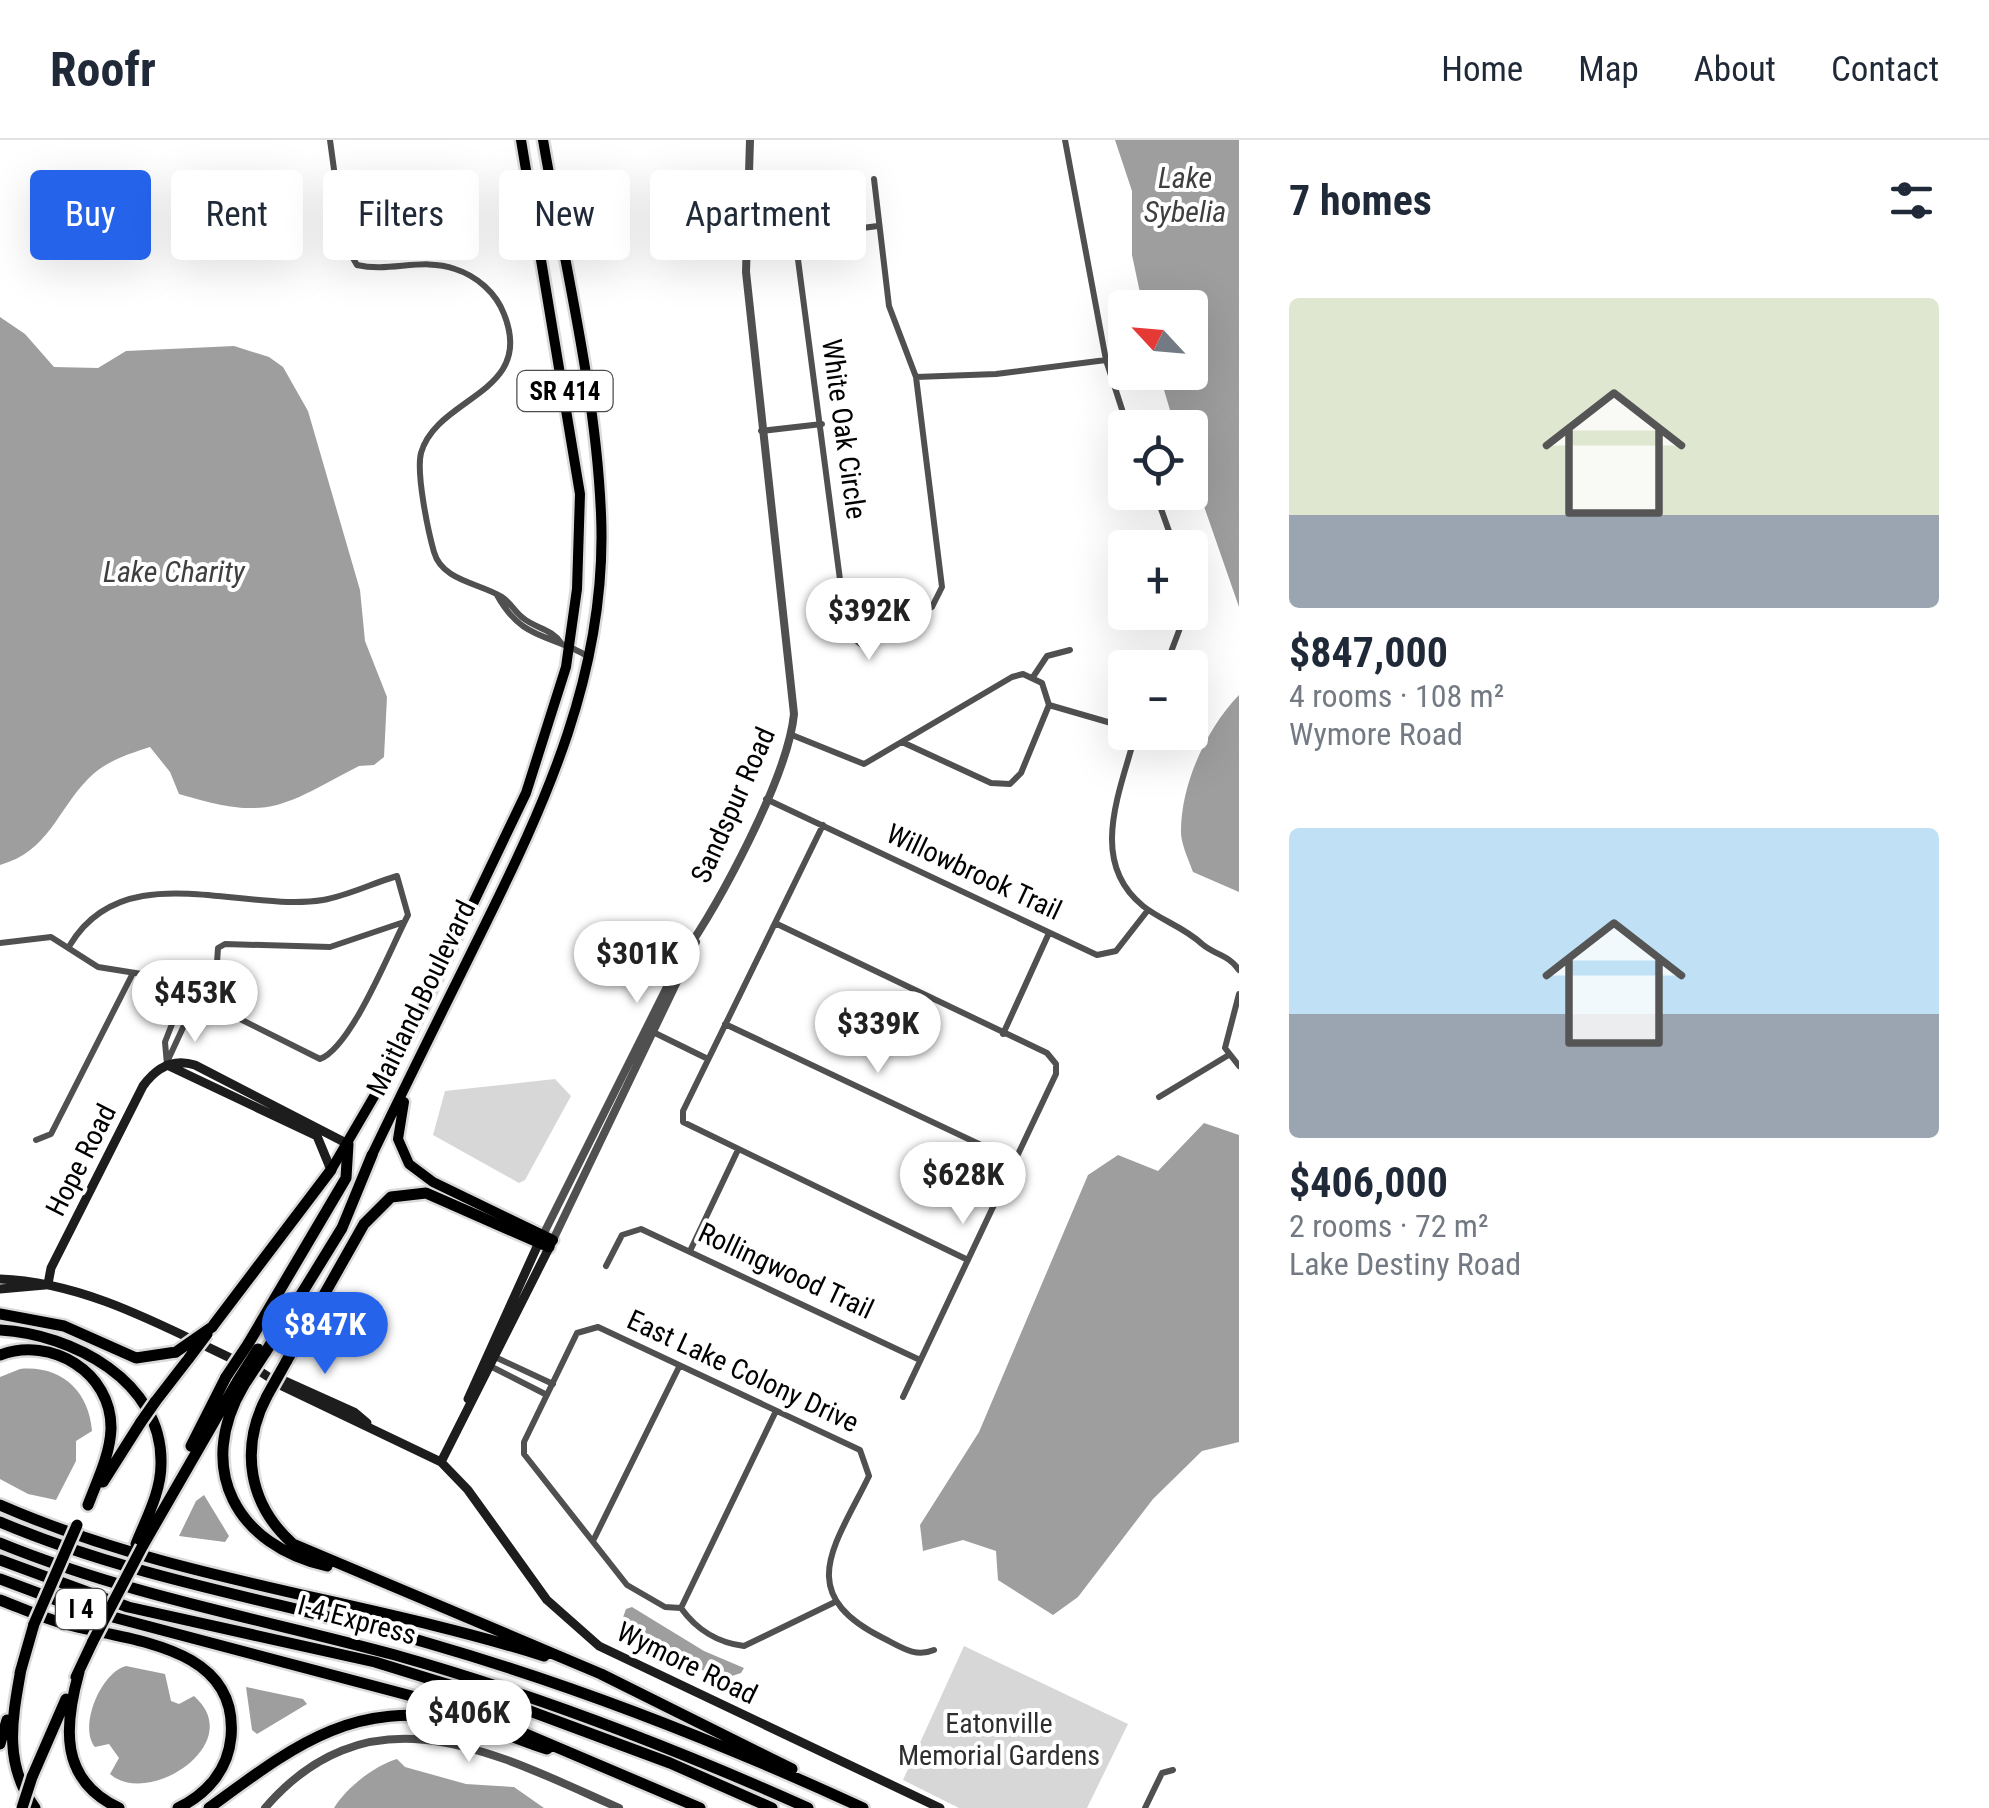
<!DOCTYPE html>
<html lang="en">
<head>
<meta charset="utf-8">
<style>
  :root { --surface:#fff; --page:#f6f6f7; --text:#1f2937; --muted:#747a83; --line:#e0e1e3; --accent:#2563eb }
  body { margin:0; font-family:"Roboto Condensed",sans-serif; background:var(--page); color:var(--text); height:100vh; display:flex; flex-direction:column; font-size:38px; white-space:nowrap }
  * { box-sizing:border-box; margin:0 }
  p { font-size:32px; color:var(--muted) }
  .icon { flex:none; width:55px; height:55px; fill:none; stroke:currentColor; stroke-width:2; stroke-linecap:round; stroke-linejoin:round }
  .map { position:relative; flex:1; overflow:hidden }
  .sheet { display:flex; flex-direction:column; background:var(--surface); width:750px }
  .sheet>* { flex:none }
  .top-card { position:absolute; left:30px; top:30px; width:950px; height:90px; display:flex; gap:20px }
  .needle { width:65px; rotate:296deg }
  .controls { position:absolute; left:1108px; top:150px; display:grid; gap:20px }
  .controls a { display:grid; place-items:center; width:100px; height:100px; border-radius:10px; background:var(--surface); box-shadow:0 10px 40px #0002; font-size:50px }
  .price { position:absolute; translate:-50% -85px; padding:0 22px; border-radius:35px; background:#fff; color:#222; font-size:32px; line-height:65px; filter:drop-shadow(0 2px 5px #0008) }
  .price::after { content:''; position:absolute; left:50%; top:60px; width:30px; height:22px; margin-left:-15px; background:inherit; clip-path:polygon(0 0,100% 0,50% 100%) }
  .price.active { background:var(--accent); color:#fff }
  ul { padding:0; list-style:none }
  li { display:grid; align-content:center; gap:20px; height:530px; padding:0 50px }
  li span { display:grid; place-items:center; height:310px; border-radius:10px; color:#555 }
  li>.icon { margin-inline-start:auto }
  span .icon { width:180px; height:180px; fill:#fffc; stroke-width:1 }
  li b { font-size:42px }
  h2 { display:flex; justify-content:space-between; align-items:center; height:120px; padding:0 50px; font-size:42px }
  .tag { padding:0 35px; border-radius:10px; background:var(--surface); box-shadow:0 10px 40px #0002; font-size:35px; line-height:90px }
  .tag.active { background:var(--accent); color:#fff }
  header { display:flex; align-items:center; gap:60px; box-sizing:border-box; height:140px; padding:0 50px; background:var(--surface); border-bottom:2px solid var(--line) }
  header strong { font-size:48px }
  nav { display:flex; gap:55px; margin-inline-start:auto; font-size:35px }
  main { display:flex; flex:1; min-height:0 }
  .map>svg:first-child { display:block }
</style>
</head>
<body>
<header>
<strong>Roofr</strong>
<nav><a>Home</a><a>Map</a><a>About</a><a>Contact</a></nav>
</header>
<main>
<div class="map">
<svg width="1239" height="1668" viewBox="0 0 1239 1668">
  <rect width="100%" height="100%" fill="#fff"/>
  <path fill="#d7d7d7" d="M555 939 571 956 525 1040 519 1043 433 995 445 951Z
    M964 1506 1128 1584 1087 1668H959L903 1640Z"/>
  <path fill="#9e9e9e" d="M1115 0H1239V467L1190 326V288L1175 287 1159 233 1190 232V168L1143 167 1132 115V51Z
    M0 177 25 194 54 227 98 228 126 211 234 206 269 217 283 227 308 271 360 450 365 501 387 557 384 617 374 625 359 626C279 668 269 681 179 654L170 632 150 607C128 614 104 622 88 639 56 672 49 711 0 725Z
    M1239 555V752L1193 732C1189 721 1182 706 1181 694 1180 646 1206 589 1239 555Z
    M1204 983 1239 995V1302L1202 1311 1153 1359 1078 1457 1053 1475 998 1440 996 1411 963 1400 923 1411 920 1385 979 1292 1088 1035 1118 1015 1158 1031Z
    M20 1229C61 1225 89 1251 92 1291L76 1301V1321L56 1360 28 1354 0 1339V1237Z
    M204 1355 229 1396 225 1402 179 1396 196 1361Z
    M632 1467 704 1511 744 1528 741 1533 723 1539 686 1523 621 1483 626 1469Z
    M126 1526 165 1534 171 1561 179 1564 194 1556C248 1603 149 1668 110 1634L119 1618 109 1604 95 1607C78 1587 101 1532 126 1526Z
    M246 1547 303 1559 307 1564 257 1594 252 1590Z
    M397 1619 405 1627 466 1644 514 1647 544 1668H334C347 1647 374 1626 397 1619Z"/>
  <g fill="none" stroke-linecap="round" stroke-linejoin="round">
    <g stroke="#dbdbdb" stroke-width="15">
      <path id="primary" d="M404 962 398 999 409 1024 433 1042 553 1100
        M372 1015C407 942 443 870 479 797 546 662 608 530 601 374 596 251 564 122 543 0
        M331 1030 410 895 526 653 566 527 577 449 580 354 521 0"/>
    </g>
    <g stroke="#dbdbdb" stroke-width="16">
      <path id="motorway" d="M0 1174 64 1186 136 1218 176 1212
        M212 1187 331 1030
        M0 1190C72 1194 163 1241 161 1324 161 1352 146 1379 136 1404
        M248 1204 346 1038 348 1004
        M265 1213 342 1088 372 1015
        M0 1215C51 1196 112 1232 111 1289 110 1315 97 1341 88 1365
        M286 1222 364 1084 391 1057 426 1053 549 1107
        M244 1245C194 1329 237 1406 327 1426
        M267 1256C239 1309 249 1365 293 1404L601 1534 792 1629
        M155 1262 189 1218
        M191 1306 226 1237
        M103 1342 141 1282
        M0 1365C174 1441 364 1459 544 1516
        M0 1382C139 1441 287 1462 431 1504 580 1547 722 1603 863 1668
        M0 1403C127 1455 262 1479 395 1515 537 1555 674 1608 808 1668
        M142 1407 237 1242
        M0 1420 128 1467 375 1522 508 1563 670 1623 772 1668
        M0 1439 75 1467 476 1573 700 1668
        M0 1460C21 1468 43 1478 65 1484 129 1501 239 1505 231 1597 228 1630 207 1654 178 1668
        M21 1529C12 1580 3 1623 35 1668
        M79 1532C64 1586 59 1640 119 1668
        M20 1533 34 1484
        M76 1537 93 1501
        M0 1604 7 1580
        M32 1637 66 1559
        M209 1668C293 1607 349 1560 460 1580 490 1586 518 1600 547 1609"/>
    </g>
    <path stroke="#505050" stroke-width="6" d="M330 0 344 103 357 125C390 133 422 117 455 129 477 136 496 153 504 174 536 254 437 256 421 313 416 333 428 391 434 412 442 441 480 443 502 457 511 463 515 472 523 478 535 488 552 489 561 503
      M1065 0 1106 220 1128 288
      M874 39 889 166 916 237 942 447 932 467 863 506 847 493 797 112 807 95 878 86
      M916 237 996 234 1106 220
      M761 291 822 284
      M1155 352 1175 408
      M497 455C523 502 550 493 589 517
      M1165 528 1186 472
      M1033 537 1047 516 1070 510
      M1049 565 1125 587
      M1136 592C1121 650 1087 721 1143 766 1162 781 1184 787 1202 804 1215 815 1229 815 1239 830
      M792 595 864 624 1012 537 1023 534 1042 543 1049 565
      M902 602 991 643 1010 644 1021 633 1049 565
      M766 659 1097 815 1116 811 1148 770
      M823 685 683 971V982L968 1120
      M775 783 1047 913 1056 924V934L903 1257
      M0 803 51 797 98 827 148 835 185 851 212 854
      M70 805C124 715 241 773 323 760 347 756 373 743 397 736L408 775C391 807 352 907 320 919L214 866 218 808 225 804 330 807 404 782
      M1239 854 1225 908 1239 926
      M725 884 1015 1021
      M655 893 708 919
      M1003 894 1049 793
      M167 922 187 879 192 852
      M167 925 165 902 185 851
      M1159 957 1227 916
      M36 1000 51 994 133 833
      M690 1111 737 1012
      M606 1126 622 1095 641 1089 920 1220
      M495 1217 553 1244
      M490 1226 547 1255
      M594 1399 679 1227
      M833 1463 744 1506C718 1503 696 1489 681 1468L665 1467 627 1445 524 1314V1302L577 1193 598 1187 860 1310 869 1336C835 1406 793 1453 883 1498 901 1507 915 1518 934 1510
      M681 1468 775 1273
      M1145 1668 1162 1633 1173 1630"/>
    <path stroke="#505050" stroke-width="8" d="M543 1095 682 817C719 764 788 637 794 574L746 132 750 0
      M553 1100 696 802
      M265 1668C372 1544 497 1614 619 1668"/>
    <path stroke="#1d1d1d" stroke-width="9" d="M167 925 317 996 331 1030
      M0 1139C86 1142 164 1187 241 1223
      M48 1144 51 1128 143 946C156 928 173 918 195 925L348 1004
      M0 1149 45 1145
      M258 1230 282 1246 441 1322 468 1350 547 1460 599 1506 940 1668
      M274 1236 354 1272 367 1283
      M468 1259 540 1100
      M441 1322 552 1102"/>
    <use href="#primary" stroke="#000" stroke-width="10"/>
    <use href="#motorway" stroke="#000" stroke-width="11"/>
    <g stroke="#dbdbdb" stroke-width="16" stroke-linecap="butt">
      <path id="motorway-bridge" d="M176 1212 212 1187
        M189 1218 207 1194
        M226 1237 248 1204
        M237 1242 258 1209
        M244 1245 265 1213
        M267 1256 286 1222
        M141 1282 155 1262
        M34 1484 77 1385
        M93 1501 142 1407
        M22 1668 32 1637"/>
    </g>
    <use href="#motorway-bridge" stroke="#000" stroke-width="11"/>
  </g>
  <g text-anchor="middle" dominant-baseline="central" stroke-width="8" stroke-linejoin="round" paint-order="stroke">
    <g fill="#fff" stroke="#4c4c4c" stroke-width="2.5">
      <rect x="517.5" y="231" width="95" height="40" rx="8"/>
      <rect x="56" y="1449" width="50" height="40" rx="8"/>
    </g>
    <g font-size="25" font-weight="bold" fill="#000">
      <text x="565" y="251">SR 414</text>
      <text x="81" y="1469">I 4</text>
    </g>
    <g font-size="28" fill="#000" stroke="#fff">
      <text transform="translate(844 289) rotate(82)">White Oak Circle</text>
      <text transform="translate(733 665) rotate(-66)">Sandspur Road</text>
      <text transform="translate(974 732) rotate(25)">Willowbrook Trail</text>
      <text transform="translate(421 858) rotate(-64)">Maitland Boulevard</text>
      <text transform="translate(81 1020) rotate(-63)">Hope Road</text>
      <text transform="translate(786 1131) rotate(25)">Rollingwood Trail</text>
      <text transform="translate(743 1231) rotate(25)">East Lake Colony Drive</text>
      <text transform="translate(357 1480) rotate(15)">I-4 Express</text>
      <text transform="translate(687 1523) rotate(26)">Wymore Road</text>
    </g>
    <g font-size="28" fill="#2e2e2e" stroke="#fff">
      <text x="999" y="1583">Eatonville<tspan x="999" dy="32">Memorial Gardens</tspan></text>
    </g>
    <g font-size="30" font-style="italic" fill="#3f3f3f" stroke="#fff">
      <text x="1185" y="37">Lake<tspan x="1185" dy="34">Sybelia</tspan></text>
      <text x="174" y="431">Lake Charity</text>
    </g>
  </g>
</svg>
<div class="controls">
<a><svg class="needle" viewBox="-14 -14 28 28"><path d="M0-13l5 13h-10z" fill="#e53935"/><path d="M0 13l5-13h-10z" fill="#747a83"/></svg></a>
<a><svg class="icon" aria-label="locate" viewBox="0 0 24 24"><circle cx="12" cy="12" r="6"/><path d="M12 2v4M12 18v4M2 12h4M18 12h4"/></svg></a>
<a>+</a>
<a>−</a>
</div>
<b class="price" style="left:869px;top:523px">$392K</b>
<b class="price" style="left:637px;top:866px">$301K</b>
<b class="price" style="left:195px;top:905px">$453K</b>
<b class="price" style="left:878px;top:936px">$339K</b>
<b class="price" style="left:963px;top:1087px">$628K</b>
<b class="price active" style="left:325px;top:1237px">$847K</b>
<b class="price" style="left:469px;top:1625px">$406K</b>
<div class="top-card">
<a class="tag active">Buy</a>
<a class="tag">Rent</a>
<a class="tag">Filters</a>
<a class="tag">New</a>
<a class="tag">Apartment</a>
</div>
</div>
<section class="sheet">
<h2>7 homes<svg class="icon" aria-label="filters" viewBox="0 0 24 24"><path d="M4 7h16M4 17h16"/><circle cx="9" cy="7" r="2"/><circle cx="15" cy="17" r="2"/></svg></h2>
<ul>
<li><span style="background:linear-gradient(#dfe7d0 70%,#9aa5b1 0)"><svg class="icon" aria-label="home" viewBox="0 0 24 24"><path d="M3 11l9-7 9 7M6 9v11h12V9"/></svg></span><div><b>$847,000</b><p>4 rooms · 108 m²</p><p>Wymore Road</p></div></li>
<li><span style="background:linear-gradient(#bfe0f5 60%,#9aa5b1 0)"><svg class="icon" aria-label="home" viewBox="0 0 24 24"><path d="M3 11l9-7 9 7M6 9v11h12V9"/></svg></span><div><b>$406,000</b><p>2 rooms · 72 m²</p><p>Lake Destiny Road</p></div></li>
</ul>
</section>
</main>
</body>
</html>
